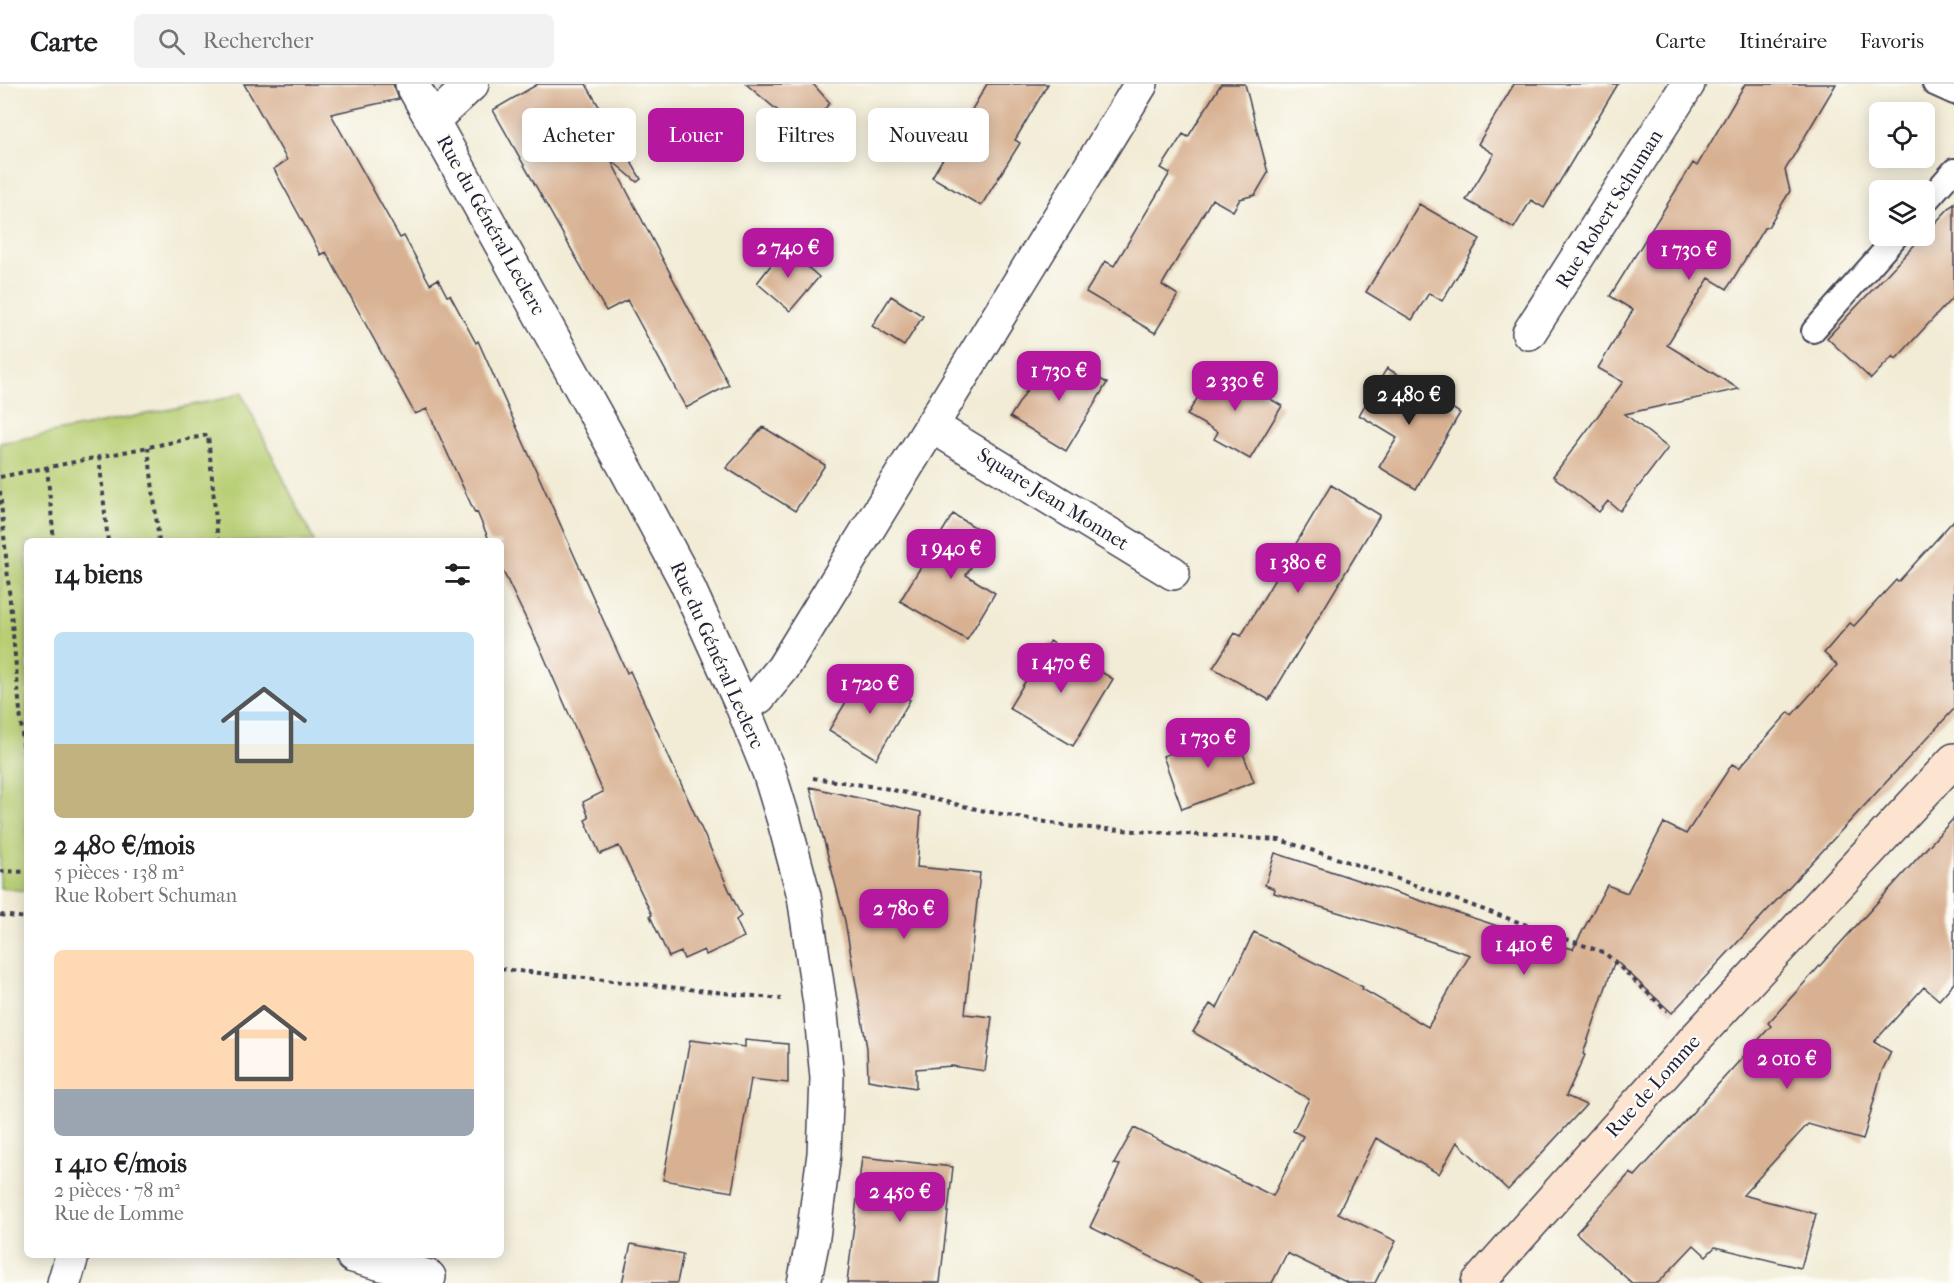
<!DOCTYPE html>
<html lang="fr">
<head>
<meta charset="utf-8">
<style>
  :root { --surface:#fff; --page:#f2f2f2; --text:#202124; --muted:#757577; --line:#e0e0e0; --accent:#b5179e }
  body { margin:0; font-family:"IM FELL French Canon",serif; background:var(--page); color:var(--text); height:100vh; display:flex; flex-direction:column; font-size:22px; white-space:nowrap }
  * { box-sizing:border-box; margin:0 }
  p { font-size:20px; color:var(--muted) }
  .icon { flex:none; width:33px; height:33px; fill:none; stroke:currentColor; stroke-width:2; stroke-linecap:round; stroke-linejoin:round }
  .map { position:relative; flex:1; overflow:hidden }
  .details { position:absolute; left:24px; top:454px; width:480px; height:720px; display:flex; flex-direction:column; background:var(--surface); border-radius:9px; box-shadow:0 3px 15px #0003 }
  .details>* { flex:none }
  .banner { position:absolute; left:522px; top:24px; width:570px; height:54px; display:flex; gap:12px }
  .fabs { position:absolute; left:1869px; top:18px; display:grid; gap:12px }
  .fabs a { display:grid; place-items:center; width:66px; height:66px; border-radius:9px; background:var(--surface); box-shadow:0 3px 15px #0003; font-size:30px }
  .price { position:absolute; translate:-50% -51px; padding:0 14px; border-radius:12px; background:var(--accent); color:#fff; font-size:20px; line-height:39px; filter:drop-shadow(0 2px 3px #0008) }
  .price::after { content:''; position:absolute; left:50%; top:36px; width:18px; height:14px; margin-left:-9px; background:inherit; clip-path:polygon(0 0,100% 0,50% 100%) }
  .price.current { background:#222; color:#fff }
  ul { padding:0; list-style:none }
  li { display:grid; align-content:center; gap:12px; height:318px; padding:0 30px }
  li span { display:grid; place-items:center; height:186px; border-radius:9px; color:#555 }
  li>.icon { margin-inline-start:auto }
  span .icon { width:108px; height:108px; fill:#fffc; stroke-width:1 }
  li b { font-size:26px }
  h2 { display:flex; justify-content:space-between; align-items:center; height:72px; padding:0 30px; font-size:26px }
  .tag { padding:0 21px; border-radius:9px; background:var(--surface); box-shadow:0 3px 15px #0003; font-size:21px; line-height:54px }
  .tag.current { background:var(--accent); color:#fff }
  header { display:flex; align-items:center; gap:36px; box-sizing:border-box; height:84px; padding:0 30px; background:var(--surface); border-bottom:2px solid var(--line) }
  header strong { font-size:28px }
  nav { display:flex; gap:33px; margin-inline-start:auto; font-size:21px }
  .search { width:420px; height:54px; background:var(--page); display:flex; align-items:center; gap:15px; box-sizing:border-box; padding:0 21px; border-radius:9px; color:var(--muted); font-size:22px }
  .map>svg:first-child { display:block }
</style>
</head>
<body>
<header>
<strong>Carte</strong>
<div class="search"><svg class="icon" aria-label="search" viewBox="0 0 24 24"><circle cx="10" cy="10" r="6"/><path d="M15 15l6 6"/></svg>Rechercher</div>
<nav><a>Carte</a><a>Itinéraire</a><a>Favoris</a></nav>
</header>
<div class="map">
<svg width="1954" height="1199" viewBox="0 0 1954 1199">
  <rect width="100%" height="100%" fill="#fdfcf7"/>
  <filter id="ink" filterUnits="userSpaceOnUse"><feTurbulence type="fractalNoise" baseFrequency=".0167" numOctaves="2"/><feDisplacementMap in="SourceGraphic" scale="12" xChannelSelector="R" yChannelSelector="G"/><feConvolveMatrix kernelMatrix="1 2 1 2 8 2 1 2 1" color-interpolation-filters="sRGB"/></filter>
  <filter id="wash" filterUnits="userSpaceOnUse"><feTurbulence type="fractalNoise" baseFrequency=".008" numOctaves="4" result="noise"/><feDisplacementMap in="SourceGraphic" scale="24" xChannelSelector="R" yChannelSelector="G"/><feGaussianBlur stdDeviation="1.35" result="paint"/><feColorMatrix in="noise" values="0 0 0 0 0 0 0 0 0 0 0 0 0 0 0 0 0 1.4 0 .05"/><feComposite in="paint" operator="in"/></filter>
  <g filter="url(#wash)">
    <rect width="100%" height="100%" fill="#f2ecd6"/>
    <path fill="#b7ce73" stroke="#6c7857" stroke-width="1.5" d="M241 308 314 457 27 458V807L0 804V359L227 314Z"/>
    <g id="blocks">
      <path fill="#d8b192" d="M244 0H393L399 15 331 30 400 154 404 152 430 200 438 195 447 212 450 211 476 259 478 257 627 589 630 587 741 832 736 836 744 853 706 871 704 866 684 875 681 868 669 873 650 832 652 831 619 762 600 770 585 736 589 734 583 718 603 708 542 568 501 483V458H490L477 428 475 429 427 325 415 330 326 168 321 171 274 85 287 76Z
        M538 0H586L641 95 637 98 610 75 729 301 686 324 627 216 606 227 493 26Z
        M746 0H813L830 19 803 48Z
        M987 0H1048L1015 56 1020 59 981 122 932 93Z
        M1221 0H1245L1268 89 1255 111 1240 115 1233 127 1212 115 1162 201 1178 211 1155 249 1086 208 1105 177 1114 182 1170 89 1161 84 1183 50 1188 53Z
        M1514 0H1618L1544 124 1531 116 1514 144 1466 116 1494 70 1478 60Z
        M1745 0H1836L1785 86 1790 107 1768 143 1764 144 1727 205 1709 194 1667 261 1739 305 1625 330 1668 364 1620 427 1608 417 1599 428 1553 392 1623 298 1598 284 1633 226 1610 212 1693 79 1697 82Z
        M1954 119V212L1896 275 1893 272 1871 295 1827 254Z
        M1419 120 1480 155 1442 217 1429 209 1412 236 1366 208Z
        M785 163 819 193 790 227 757 199Z
        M891 212 923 232 904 262 872 242Z
        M1057 269 1107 299 1066 367 1010 333 1032 298 1038 302Z
        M1217 282 1282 322 1250 375 1214 355 1218 348 1187 331Z
        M1387 284 1460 329 1416 405 1379 383 1397 354 1359 331Z
        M763 343 825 381 795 427 726 384Z
        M1331 401 1380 431 1269 616 1213 584 1235 549 1241 552Z
        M953 430 990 452 966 491 995 509 967 556 900 517Z
        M1954 436V625L1672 929 1615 876 1583 970 1585 971 1566 1012 1586 1021 1508 1106 1457 1058 1439 1090 1376 1054 1338 1129 1396 1157 1375 1199H1348L1287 1169 1272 1199H1204L1090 1143 1120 1081 1114 1080 1134 1044 1273 1112 1303 1052 1293 1047 1309 1015 1193 948 1210 920 1217 924 1254 848 1363 903 1362 905 1428 943 1470 871 1397 846 1274 809 1275 805 1265 801 1275 769 1516 848 1573 865 1607 801 1627 809 1664 739 1686 750 1732 680 1739 684 1789 628 1792 631 1837 581 1824 569 1850 539 1854 542 1896 496 1898 498Z
        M1050 557 1113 595 1073 662 1009 624Z
        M864 588 910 616 876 675 829 646Z
        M1234 646 1254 698 1182 725 1163 672Z
        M810 703 921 728 917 783 980 789 965 930 992 933 985 987 952 982 916 985V1004L868 996 867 964 845 837Z
        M1954 734V899L1939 916 1924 903 1874 958 1891 968 1882 987 1863 1056 1808 1040 1743 1111 1816 1130 1801 1184 1715 1163 1706 1172 1694 1161 1658 1199H1632L1576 1149 1630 1089 1635 1092 1771 942 1768 939Z
        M690 956 745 963V956L788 960V999L751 995 732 1108 663 1096Z
        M862 1073 953 1083 940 1199H847Z
        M631 1160 683 1170 677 1199H622Z"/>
    </g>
  </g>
  <g filter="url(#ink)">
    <use href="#blocks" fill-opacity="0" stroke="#414052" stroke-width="1.5"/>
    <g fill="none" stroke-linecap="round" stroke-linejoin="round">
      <g stroke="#414052" stroke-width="26">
        <path id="lane" d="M1934 0 1954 9
          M1924 120 1954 86
          M1813 247 1897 152"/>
      </g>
      <g stroke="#414052" stroke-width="36">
        <path id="street" d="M412 0 627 387 685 496 743 624 769 688 784 737 804 812 820 920 827 994 824 1070 812 1160 804 1199
          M433 36 472 0
          M1529 249 1688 0
          M932 342 1173 489
          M743 624 759 613 783 584 1141 0
          M353 1172 429 1193
          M64 1199 72 1172"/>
      </g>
      <g stroke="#414052" stroke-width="36">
        <path id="secondary" d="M1478 1199 1695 955 1954 676"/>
      </g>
      <path stroke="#414052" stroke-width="4" stroke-dasharray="4.5 4.5" stroke-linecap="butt" d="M148 363 159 458
        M99 372 108 458
        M47 383 54 458
        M0 393 208 351 218 458
        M0 407 27 704
        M813 694 884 704 985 727 1074 743 1280 756 1367 784 1605 869 1667 927
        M0 787 27 788
        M0 831 27 834
        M501 885 781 915"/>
      <use href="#lane" stroke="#fff" stroke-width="22"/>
      <use href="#street" stroke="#fff" stroke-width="33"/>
      <use href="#secondary" stroke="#fde4d0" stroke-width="33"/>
    </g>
  </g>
  <g text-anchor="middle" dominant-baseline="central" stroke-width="4.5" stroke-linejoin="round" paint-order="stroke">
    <g font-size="20" fill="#22223b" stroke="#fdfcf7">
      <text transform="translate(1609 125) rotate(-58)">Rue Robert Schuman</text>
      <text transform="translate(491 141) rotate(61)">Rue du Général Leclerc</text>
      <text transform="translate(1053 415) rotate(32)">Square Jean Monnet</text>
      <text transform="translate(717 571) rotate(66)">Rue du Général Leclerc</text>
      <text transform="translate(1653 1002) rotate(-48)">Rue de Lomme</text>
    </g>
  </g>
</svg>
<div class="fabs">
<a><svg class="icon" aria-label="locate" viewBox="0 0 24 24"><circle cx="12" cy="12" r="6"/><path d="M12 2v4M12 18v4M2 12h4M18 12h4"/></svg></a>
<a><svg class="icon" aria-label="layers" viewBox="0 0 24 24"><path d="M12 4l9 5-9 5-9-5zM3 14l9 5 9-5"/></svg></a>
</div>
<b class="price" style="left:788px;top:195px">2 740 €</b>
<b class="price" style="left:1689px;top:197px">1 730 €</b>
<b class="price" style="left:1059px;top:318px">1 730 €</b>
<b class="price" style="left:1235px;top:328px">2 330 €</b>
<b class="price current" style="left:1409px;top:342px">2 480 €</b>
<b class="price" style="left:951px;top:496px">1 940 €</b>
<b class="price" style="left:1298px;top:510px">1 380 €</b>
<b class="price" style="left:1061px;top:610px">1 470 €</b>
<b class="price" style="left:870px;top:631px">1 720 €</b>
<b class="price" style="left:1208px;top:685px">1 730 €</b>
<b class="price" style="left:904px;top:856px">2 780 €</b>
<b class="price" style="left:1524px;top:892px">1 410 €</b>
<b class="price" style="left:1787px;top:1006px">2 010 €</b>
<b class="price" style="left:900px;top:1139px">2 450 €</b>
<div class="banner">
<a class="tag">Acheter</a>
<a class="tag current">Louer</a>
<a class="tag">Filtres</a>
<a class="tag">Nouveau</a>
</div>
<section class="details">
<h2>14 biens<svg class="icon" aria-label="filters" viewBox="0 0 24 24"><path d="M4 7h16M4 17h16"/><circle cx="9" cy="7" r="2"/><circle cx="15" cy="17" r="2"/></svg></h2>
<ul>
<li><span style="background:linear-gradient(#bfe0f5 60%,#c2b280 0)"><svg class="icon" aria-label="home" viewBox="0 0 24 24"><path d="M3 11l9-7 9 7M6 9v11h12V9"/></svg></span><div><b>2 480 €/mois</b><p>5 pièces · 138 m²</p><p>Rue Robert Schuman</p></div></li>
<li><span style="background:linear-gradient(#ffd9b3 75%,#9aa5b1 0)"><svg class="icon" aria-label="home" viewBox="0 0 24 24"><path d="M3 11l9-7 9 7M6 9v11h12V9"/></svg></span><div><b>1 410 €/mois</b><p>2 pièces · 78 m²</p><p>Rue de Lomme</p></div></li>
</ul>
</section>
</div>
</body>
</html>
